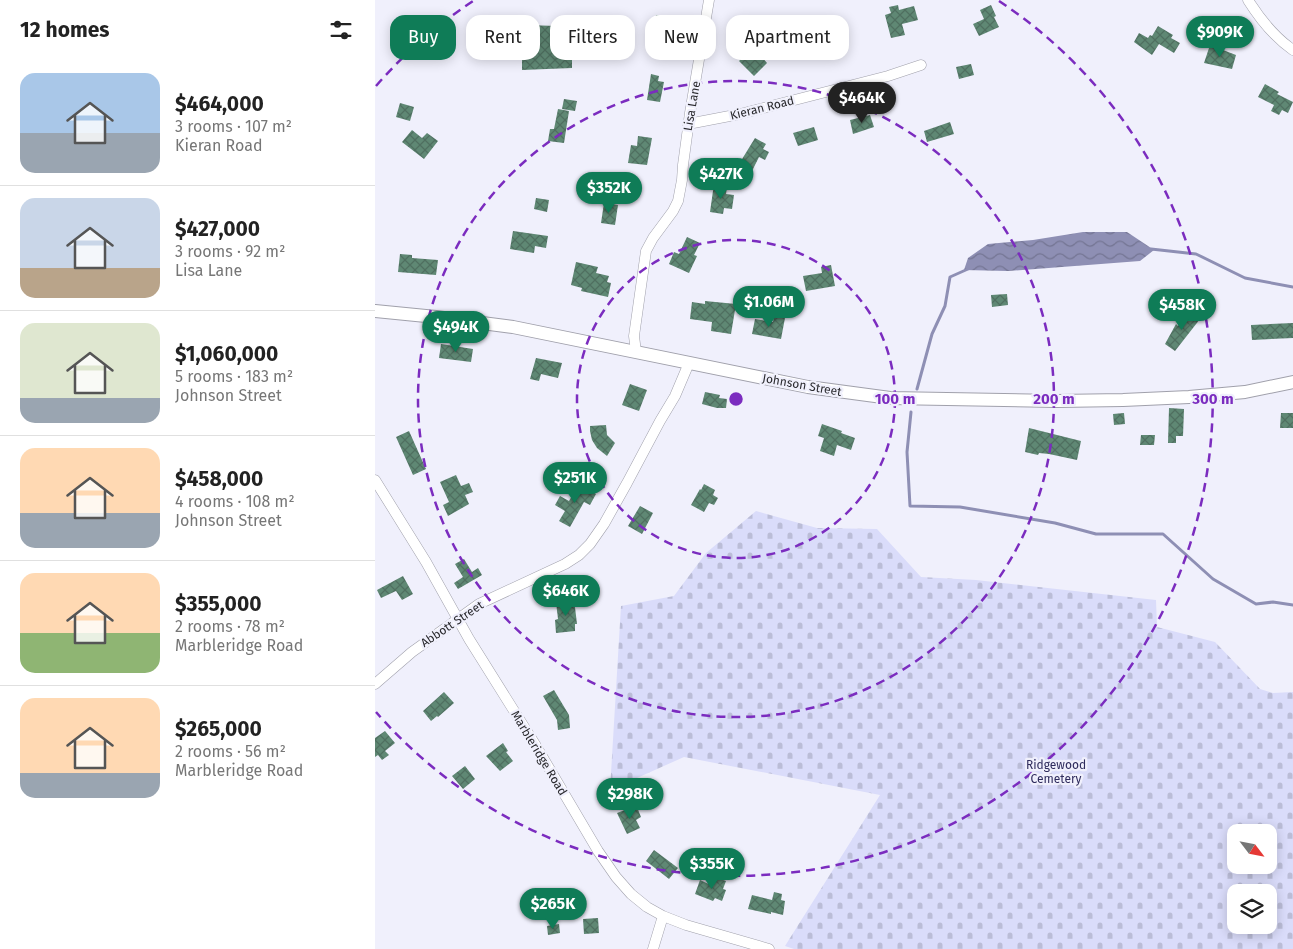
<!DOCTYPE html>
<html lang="en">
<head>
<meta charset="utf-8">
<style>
  :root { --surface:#fff; --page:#f6f6f6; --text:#222; --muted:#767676; --line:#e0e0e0; --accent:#0f7c57 }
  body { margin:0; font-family:"Fira Sans",sans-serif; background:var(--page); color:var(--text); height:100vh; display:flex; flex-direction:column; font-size:19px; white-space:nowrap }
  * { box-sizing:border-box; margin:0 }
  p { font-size:16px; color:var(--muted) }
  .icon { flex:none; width:28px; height:28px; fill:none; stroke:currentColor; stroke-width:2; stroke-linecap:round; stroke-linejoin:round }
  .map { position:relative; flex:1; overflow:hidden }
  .drawer { display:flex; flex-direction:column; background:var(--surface); width:375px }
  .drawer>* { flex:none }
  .top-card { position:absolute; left:15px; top:15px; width:475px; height:45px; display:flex; gap:10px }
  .needle { width:32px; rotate:122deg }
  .buttons { position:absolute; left:852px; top:824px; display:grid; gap:10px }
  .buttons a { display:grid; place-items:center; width:50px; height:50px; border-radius:10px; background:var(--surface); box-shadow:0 2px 12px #0003; font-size:25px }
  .price { position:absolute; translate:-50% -42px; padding:0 11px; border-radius:18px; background:var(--accent); color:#fff; font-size:16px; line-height:32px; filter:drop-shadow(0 1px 2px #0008) }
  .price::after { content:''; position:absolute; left:50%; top:30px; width:15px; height:11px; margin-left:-8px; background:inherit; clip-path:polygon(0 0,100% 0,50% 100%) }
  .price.current { background:#222; color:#fff }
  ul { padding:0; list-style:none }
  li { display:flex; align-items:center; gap:15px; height:125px; padding:0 20px }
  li+li { border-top:1px solid var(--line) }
  li span { display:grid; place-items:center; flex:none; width:140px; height:100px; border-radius:15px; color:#555 }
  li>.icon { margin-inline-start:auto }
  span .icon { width:60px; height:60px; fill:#fffc; stroke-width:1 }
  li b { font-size:21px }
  h2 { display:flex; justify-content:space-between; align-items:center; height:60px; padding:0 20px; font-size:21px }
  .pill { padding:0 18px; border-radius:15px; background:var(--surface); box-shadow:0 2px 12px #0003; font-size:18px; line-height:45px }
  .pill.current { background:var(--accent); color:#fff }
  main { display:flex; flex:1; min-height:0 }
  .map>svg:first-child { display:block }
</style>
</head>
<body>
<main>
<section class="drawer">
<h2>12 homes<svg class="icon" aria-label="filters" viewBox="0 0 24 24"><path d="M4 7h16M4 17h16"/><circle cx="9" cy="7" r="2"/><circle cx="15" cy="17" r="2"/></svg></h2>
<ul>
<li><span style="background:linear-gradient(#a9c7e8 60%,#9aa5b1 0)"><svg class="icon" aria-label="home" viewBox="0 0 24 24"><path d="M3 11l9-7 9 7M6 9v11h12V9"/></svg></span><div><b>$464,000</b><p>3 rooms · 107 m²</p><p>Kieran Road</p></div></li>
<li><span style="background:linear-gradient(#c9d6e8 70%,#b9a48a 0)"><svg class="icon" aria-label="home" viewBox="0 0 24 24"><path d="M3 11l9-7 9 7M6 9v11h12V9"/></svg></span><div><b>$427,000</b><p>3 rooms · 92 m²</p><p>Lisa Lane</p></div></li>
<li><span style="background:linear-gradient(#dfe7d0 75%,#9aa5b1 0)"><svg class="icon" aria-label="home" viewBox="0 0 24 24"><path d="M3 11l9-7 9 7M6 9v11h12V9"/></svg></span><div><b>$1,060,000</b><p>5 rooms · 183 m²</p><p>Johnson Street</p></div></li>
<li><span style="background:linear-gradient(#ffd9b3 65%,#9aa5b1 0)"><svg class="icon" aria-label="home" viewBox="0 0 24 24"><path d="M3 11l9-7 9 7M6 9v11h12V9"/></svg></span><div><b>$458,000</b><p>4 rooms · 108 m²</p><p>Johnson Street</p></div></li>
<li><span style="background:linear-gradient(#ffd9b3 60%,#8fb573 0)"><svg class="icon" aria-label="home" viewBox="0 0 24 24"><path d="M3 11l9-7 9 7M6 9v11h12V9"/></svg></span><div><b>$355,000</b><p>2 rooms · 78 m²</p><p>Marbleridge Road</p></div></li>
<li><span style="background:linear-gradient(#ffd9b3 75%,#9aa5b1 0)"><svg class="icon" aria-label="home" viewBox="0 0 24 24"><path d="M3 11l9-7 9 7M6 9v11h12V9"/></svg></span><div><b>$265,000</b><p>2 rooms · 56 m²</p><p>Marbleridge Road</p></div></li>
</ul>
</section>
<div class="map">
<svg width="918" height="949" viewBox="0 0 918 949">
  <defs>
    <pattern id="cemetery-stones" width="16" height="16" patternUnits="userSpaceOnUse" patternTransform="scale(1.25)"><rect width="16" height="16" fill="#dadcfa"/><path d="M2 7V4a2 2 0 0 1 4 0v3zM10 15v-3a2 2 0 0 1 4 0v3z" fill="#bbbdd7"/></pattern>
    <pattern id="water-waves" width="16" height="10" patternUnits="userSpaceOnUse" patternTransform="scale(1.25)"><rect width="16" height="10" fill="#8e8fb4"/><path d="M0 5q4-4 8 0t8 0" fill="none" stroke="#747593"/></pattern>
    <pattern id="building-cross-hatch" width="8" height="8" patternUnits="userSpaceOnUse" patternTransform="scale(1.25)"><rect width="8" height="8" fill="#5f8874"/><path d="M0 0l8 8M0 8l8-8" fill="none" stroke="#4f6f60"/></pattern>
  </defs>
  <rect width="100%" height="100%" fill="#f0f0fc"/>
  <path fill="url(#cemetery-stones)" fill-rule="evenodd" d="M381 511 442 528 502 529 546 577 601 580 781 600 782 627 840 642 885 689 898 693 918 692V949H419L410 946 505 795 309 757 235 790 246 606 299 596 331 553ZM861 832H894V865H861ZM861 892H894V925H861Z"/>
  <path fill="url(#water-waves)" d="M708 232H752L779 250 765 261 633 271 589 270 593 258 613 244 658 240Z"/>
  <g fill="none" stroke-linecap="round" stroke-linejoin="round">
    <path stroke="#8e8fb4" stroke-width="3" d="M776 249 821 254 870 278 918 287
      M542 389 557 334 570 306 575 277 593 269
      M536 412 532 452 535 506 585 507 680 523 721 534H788L838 579 881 604 898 602 918 605"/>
  </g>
  <path fill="url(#building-cross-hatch)" d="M523 5 524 10 539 6 543 20 527 24 530 35 516 38 510 15 516 13 514 7Z
    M616 5 621 16 619 17 624 27 604 36 598 24 609 19 605 10Z
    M281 15 295 18 292 33H290L287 46 276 44 277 40 271 39 273 28 279 30Z
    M151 25 182 26 181 46 197 45V68L147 70V47H150Z
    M783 26 798 35 796 38 805 43 799 53 784 44 777 55 759 42 764 33 773 38 775 35 777 36Z
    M372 36 380 45 378 47 392 63 379 76 364 61 371 54 362 46Z
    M464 39 468 52 447 58 444 45Z
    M835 45 861 55 857 69 829 63Z
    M596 64 599 75 584 79 581 67Z
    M276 74 284 76 283 81 289 82 285 102 272 100Z
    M890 84 904 92 902 94 918 102 913 113 907 110 904 115 896 111 899 105 883 97Z
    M189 99 202 101 200 111 187 109Z
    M25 103 39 107 35 121 21 117Z
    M183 109 194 111 189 143 173 141 175 129H179Z
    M495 115 499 127 478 134 475 120Z
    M575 122 579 134 552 142 549 131Z
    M439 127 443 140 423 146 418 133Z
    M37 130 47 138 52 133 63 141 49 159 27 142Z
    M263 136 277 138 272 165 253 163 256 145 262 146Z
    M380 138 391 144 388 149 394 152 390 160 384 157 377 171 364 164Z
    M339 184 352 186 351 194 359 195 357 209 349 208 348 214 335 212Z
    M161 198 174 200 172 212 159 209Z
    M229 203 243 205 240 225 226 223Z
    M138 231 173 236 171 248 160 246 159 253 135 249Z
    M312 237 325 243 319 255 322 256 314 273 294 264 299 252 304 254Z
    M25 254 37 255V258L63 260 61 275 23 272Z
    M201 262 223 267 221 273 234 276 232 282 236 283 233 297 206 291 207 288 196 285Z
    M456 265 460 286 431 291 428 276 447 273 446 267Z
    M632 294 633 305 617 307 616 295Z
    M330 301 361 304 356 334 336 331 337 322 315 319 317 302 330 304Z
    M814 311 825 319 800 351 790 344 801 324 803 326Z
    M399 316 410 318 406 339 377 334 380 319 398 322Z
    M918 323V338L877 340 876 325Z
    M66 344 98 349 96 362 64 358Z
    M161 358 187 363 183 378 166 374 164 381 155 379Z
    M255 384 272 390 264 411 247 405Z
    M330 392 345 395 344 398 352 399 351 408H342L327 404Z
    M794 408 809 409 808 436H801V443H793Z
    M749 413 750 424 739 425 738 414Z
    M906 413H918V428H905Z
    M447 424 467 431 466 433 480 438 476 450 462 445 459 456 445 451 449 438 443 436Z
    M231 425 232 435 240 443 232 456 222 448 217 440 215 431V426Z
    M654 428 706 441 702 460 674 454 664 453 663 455 650 452Z
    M34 431 51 469 38 475 21 437Z
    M766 435H780L779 445H765Z
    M81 475 86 486 94 483 98 492 90 495 94 504 73 516 68 505 74 502 65 482Z
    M204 484 221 494 215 505 209 502 195 527 184 521 190 511 180 505 185 496 194 501Z
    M329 484 340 490 338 495 343 498 339 505 334 503 329 512 316 505 325 489 326 490Z
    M265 506 278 513 267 534 253 526Z
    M89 559 97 572 103 568 107 575 83 589 79 583 88 577 80 564Z
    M28 576 38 594 27 600 21 591 6 598 2 590Z
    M199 599 202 624H200V631L181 633 180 620 183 619 181 602Z
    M179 690 194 715 195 728 183 730 182 720 168 696Z
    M69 692 79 703 63 717 62 716 56 721 48 711Z
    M10 731 20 743 10 751 14 755 7 760 3 755 0 757V738Z
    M128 743 133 751 131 752 138 761 125 771 111 756Z
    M90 766 100 779 88 789 77 776Z
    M262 807 266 817 261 820 265 828 252 834 242 813 255 808 256 810Z
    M279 850 303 868 294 879 271 861Z
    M342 878 351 881 348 889 351 890 347 901 340 898 338 901 320 894 325 880 338 886Z
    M399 892 407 894 406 900 410 901 408 915 396 912V914L373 909 377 895 397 900Z
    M223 918 224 933 209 934 208 919Z
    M184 924 185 933 173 935 172 926Z"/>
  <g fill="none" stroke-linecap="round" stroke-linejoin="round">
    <g stroke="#a0a0ab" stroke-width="11">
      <path id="minor" d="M873 0C885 19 899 37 918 50
        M313 124 365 114 513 76 546 65
        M261 352 259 336 271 251 278 238 298 211 303 201 307 180 308 165 315 113 334 0
        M0 480 51 562 94 639 161 746 223 851 241 877 256 894 272 907 288 916 311 925 394 949
        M0 684 37 652 104 604 190 564 204 555 215 544 229 524 252 483 285 421 300 396 314 363
        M278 949 288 916"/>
    </g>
    <g stroke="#a0a0ab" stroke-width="14">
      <path id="tertiary" d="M0 311 61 317 138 327 433 387 515 398 682 401 748 400 814 397 870 392 918 382"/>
    </g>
    <use href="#minor" stroke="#fff" stroke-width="10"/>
    <use href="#tertiary" stroke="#fff" stroke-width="12"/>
  </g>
  <g fill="none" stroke="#7b2cbf" stroke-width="2.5" stroke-dasharray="9 6">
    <circle cx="361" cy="399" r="159"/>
    <circle cx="361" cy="399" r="318"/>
    <path d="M1 86A477 477 0 0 1 98 1M624 1A477 477 0 1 1 1 712"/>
  </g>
  <g text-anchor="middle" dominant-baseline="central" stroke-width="4.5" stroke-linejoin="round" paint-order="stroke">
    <g font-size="12" fill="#2a2a2e" stroke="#f0f0fc">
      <text transform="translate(317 106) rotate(-80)">Lisa Lane</text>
      <text transform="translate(387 108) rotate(-14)">Kieran Road</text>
      <text transform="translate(427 385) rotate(10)">Johnson Street</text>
      <text transform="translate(77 624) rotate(-34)">Abbott Street</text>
      <text transform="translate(164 753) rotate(59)">Marbleridge Road</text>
    </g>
    <g font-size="12" fill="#2f2c5d" stroke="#f0f0fc">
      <text x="681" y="765">Ridgewood<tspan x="681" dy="14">Cemetery</tspan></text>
    </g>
  </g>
  <circle cx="361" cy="399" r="8" fill="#7b2cbf" stroke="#f0f0fc" stroke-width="2.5"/>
  <g font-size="15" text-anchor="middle" font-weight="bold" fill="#7b2cbf" stroke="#f0f0fc" stroke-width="4.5" stroke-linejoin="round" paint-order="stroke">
    <text x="520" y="404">100 m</text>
    <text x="679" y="404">200 m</text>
    <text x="838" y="404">300 m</text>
  </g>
</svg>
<div class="buttons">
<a><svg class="needle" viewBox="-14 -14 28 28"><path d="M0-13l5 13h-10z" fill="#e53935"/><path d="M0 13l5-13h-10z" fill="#767676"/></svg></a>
<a><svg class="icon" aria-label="layers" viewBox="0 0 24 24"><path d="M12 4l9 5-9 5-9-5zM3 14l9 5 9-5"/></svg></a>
</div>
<b class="price" style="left:845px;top:58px">$909K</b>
<b class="price current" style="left:487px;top:124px">$464K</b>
<b class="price" style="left:346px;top:200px">$427K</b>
<b class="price" style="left:234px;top:214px">$352K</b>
<b class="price" style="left:394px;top:328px">$1.06M</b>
<b class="price" style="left:807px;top:331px">$458K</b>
<b class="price" style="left:81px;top:353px">$494K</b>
<b class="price" style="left:200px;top:504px">$251K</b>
<b class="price" style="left:191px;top:617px">$646K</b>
<b class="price" style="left:255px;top:820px">$298K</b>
<b class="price" style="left:337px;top:890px">$355K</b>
<b class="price" style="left:178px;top:930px">$265K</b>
<div class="top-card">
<a class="pill current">Buy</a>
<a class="pill">Rent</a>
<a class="pill">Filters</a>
<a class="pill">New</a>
<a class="pill">Apartment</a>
</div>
</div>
</main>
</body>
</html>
